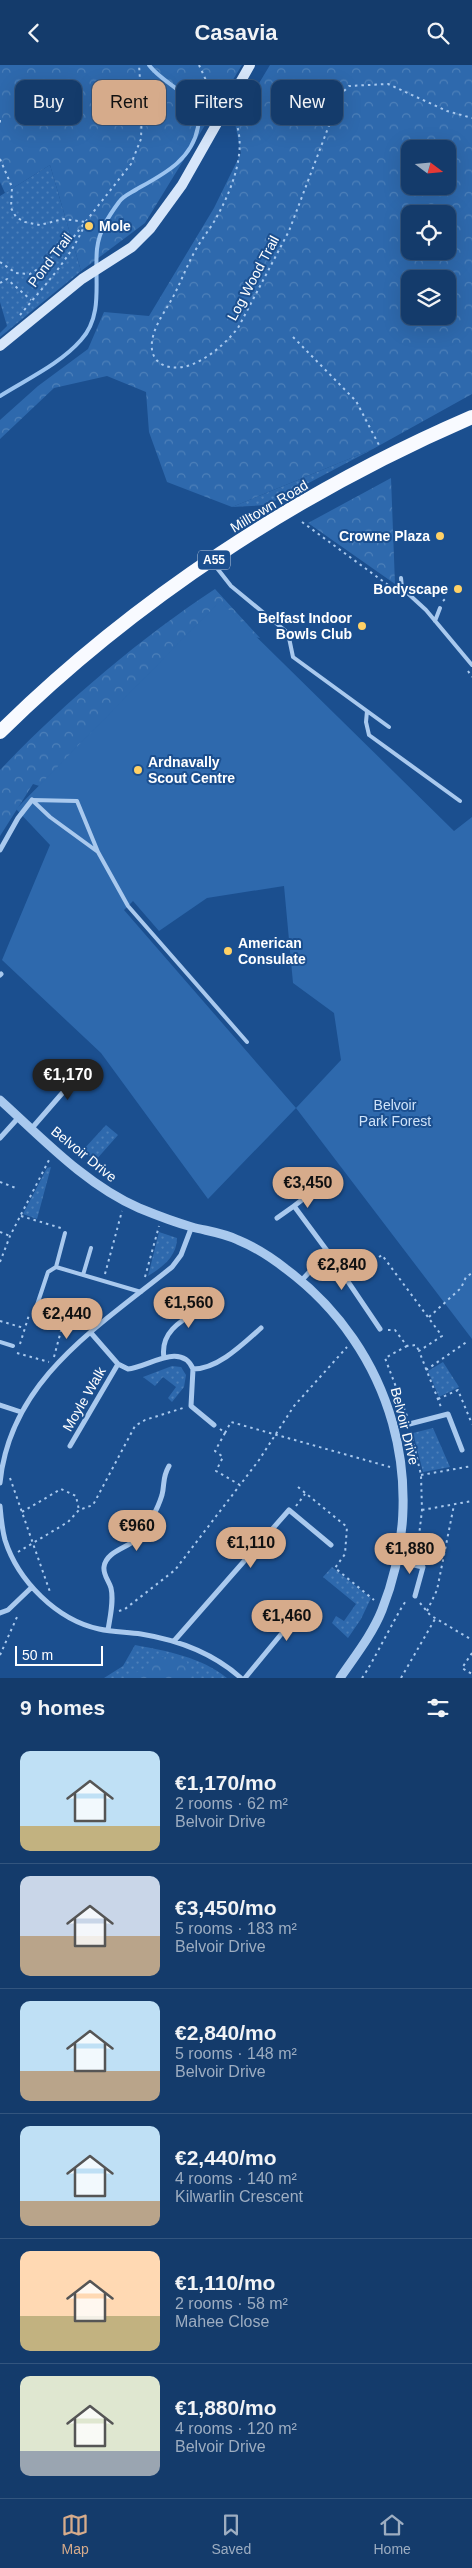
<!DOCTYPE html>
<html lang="en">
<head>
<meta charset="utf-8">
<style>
  :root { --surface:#143b6b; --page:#1d4271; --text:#f1f3f6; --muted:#9dadc1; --line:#33557e; --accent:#d6ab8b }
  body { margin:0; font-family:Helvetica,sans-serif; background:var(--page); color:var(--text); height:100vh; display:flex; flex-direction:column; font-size:19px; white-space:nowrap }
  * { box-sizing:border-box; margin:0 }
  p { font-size:16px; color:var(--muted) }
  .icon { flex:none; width:28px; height:28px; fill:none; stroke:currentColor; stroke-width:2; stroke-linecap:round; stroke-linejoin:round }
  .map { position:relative; height:1613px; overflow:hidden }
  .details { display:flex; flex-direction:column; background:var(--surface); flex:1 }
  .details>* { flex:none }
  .hud { position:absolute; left:15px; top:15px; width:442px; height:45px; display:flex; gap:10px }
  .needle { width:32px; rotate:106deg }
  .buttons { position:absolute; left:401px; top:75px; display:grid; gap:10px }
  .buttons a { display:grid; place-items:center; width:55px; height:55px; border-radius:10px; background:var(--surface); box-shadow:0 5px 20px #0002,0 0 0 1px var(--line); font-size:25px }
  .scale { position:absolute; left:15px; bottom:12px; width:88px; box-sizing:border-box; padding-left:5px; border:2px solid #fff; border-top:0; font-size:14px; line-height:18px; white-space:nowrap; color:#fff; -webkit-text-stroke:4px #1b4f8f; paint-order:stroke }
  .price { position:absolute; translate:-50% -42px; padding:0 11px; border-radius:18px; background:var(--accent); color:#111; font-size:16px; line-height:32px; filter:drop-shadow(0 1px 2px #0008) }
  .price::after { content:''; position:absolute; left:50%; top:30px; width:15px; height:11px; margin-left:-8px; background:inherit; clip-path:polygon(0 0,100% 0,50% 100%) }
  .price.on { background:#222; color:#fff }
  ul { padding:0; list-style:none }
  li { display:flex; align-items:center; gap:15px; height:125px; padding:0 20px }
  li+li { border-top:1px solid var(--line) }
  li span { display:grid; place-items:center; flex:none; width:140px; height:100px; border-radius:10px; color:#555 }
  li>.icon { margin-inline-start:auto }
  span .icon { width:60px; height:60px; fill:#fffc; stroke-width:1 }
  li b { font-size:21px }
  h2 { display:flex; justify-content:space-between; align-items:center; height:60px; padding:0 20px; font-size:21px }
  .pill { padding:0 18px; border-radius:10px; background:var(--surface); box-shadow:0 5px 20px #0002,0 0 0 1px var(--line); font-size:18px; line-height:45px }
  .pill.on { background:var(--accent); color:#111 }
  header { display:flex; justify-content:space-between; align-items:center; height:65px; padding:0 20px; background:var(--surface); font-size:22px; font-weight:600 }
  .tabs { display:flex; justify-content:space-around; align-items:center; height:70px; border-top:1px solid var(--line); background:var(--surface); font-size:14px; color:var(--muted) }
  .tabs a { display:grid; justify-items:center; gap:2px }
  .tabs .on { color:var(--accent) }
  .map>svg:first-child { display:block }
</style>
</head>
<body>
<header><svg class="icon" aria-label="back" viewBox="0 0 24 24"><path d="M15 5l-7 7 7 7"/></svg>Casavia<svg class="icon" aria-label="search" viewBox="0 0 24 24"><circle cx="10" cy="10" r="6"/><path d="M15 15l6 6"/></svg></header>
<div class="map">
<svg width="472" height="1613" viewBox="0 0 472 1613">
  <defs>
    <pattern id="grass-dots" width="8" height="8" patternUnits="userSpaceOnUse" patternTransform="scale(1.25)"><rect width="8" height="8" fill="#2e69ad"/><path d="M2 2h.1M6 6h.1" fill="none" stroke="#4d80b9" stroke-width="1.8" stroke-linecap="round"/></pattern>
    <pattern id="forest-crowns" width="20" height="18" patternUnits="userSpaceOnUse" patternTransform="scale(1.25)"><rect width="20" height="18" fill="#2e69ad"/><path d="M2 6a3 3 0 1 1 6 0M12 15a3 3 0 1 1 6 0" fill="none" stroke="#4d80b9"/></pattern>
  </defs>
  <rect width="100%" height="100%" fill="#1b4f8f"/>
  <path fill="url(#grass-dots)" d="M50 100 81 206 0 272V268L7 261 0 237V131Z
    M373 384 267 440 232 442Z
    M106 1060 118 1070 95 1096 83 1085Z
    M51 1102 37 1154 23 1149 47 1103Z
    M159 1167 177 1173C177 1191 163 1202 148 1211Z
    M443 1297 459 1322 439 1332 428 1306Z
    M172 1301 181 1302 186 1310 184 1322 172 1337 168 1333 176 1322 163 1312 155 1321 143 1312Z
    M433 1363 450 1402 423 1407 413 1368Z
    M332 1502 371 1533 361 1554 348 1573 332 1558 336 1551 344 1556 356 1539 323 1512Z
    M135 1580C167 1586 201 1592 227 1613H104L123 1601Z"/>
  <path fill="url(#forest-crowns)" fill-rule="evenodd" d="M0 0H242L145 158 81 206 50 100 5 128 0 117Z
    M270 0H472V329L373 384 232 442 167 417 149 367 146 327 107 311 54 323 0 374V355L38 321 88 284 104 247 149 251 214 143 241 88 235 58ZM410 84H448V121H410ZM410 149H448V186H410ZM410 214H448V251H410Z
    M391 413 395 519 308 458Z
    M215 524 260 573 220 566 52 725 33 719 0 771V705C63 639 139 574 215 524Z
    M160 1591 187 1597 192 1613H124L143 1604Z"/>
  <path fill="#2e69ad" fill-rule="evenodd" d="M220 536 454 766 472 752V1274L296 1043 208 1134 101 988 2 895 50 780 16 744ZM284 821 293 918 334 948 341 995 296 1043 124 845 133 836 159 866 207 833Z"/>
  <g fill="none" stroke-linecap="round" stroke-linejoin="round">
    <path stroke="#9cc4f0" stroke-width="4" d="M0 331C27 314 60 299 81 275 104 250 94 214 97 184 99 166 108 152 119 137 123 131 131 128 137 124 164 109 192 95 198 62 203 31 164 21 149 0"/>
    <path stroke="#a9c9ee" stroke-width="2" stroke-dasharray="2.5 4" stroke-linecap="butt" d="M199 0 216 37
      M233 51C250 82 231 127 215 155 210 164 203 172 198 181 188 197 182 215 173 232 167 243 159 254 155 265 141 302 175 311 201 295 216 287 228 275 238 263L289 166 336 42 342 28 349 21 388 19 447 46 472 53
      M0 55V58
      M0 94 12 122 11 143 16 152 25 157 40 160 63 154 86 157
      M0 197 16 208 30 209 41 202 72 174 131 99 141 74 142 43 139 0
      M0 218 7 214 31 235
      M20 250C44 221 71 193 85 159
      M293 272 356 336 380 382
      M302 457 395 525
      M443 536 447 532
      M468 606 472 612
      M0 1117 16 1123
      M21 1151 61 1163
      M0 1167 10 1171
      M0 1197 10 1171 49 1095
      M105 1209 122 1146
      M352 1210 382 1190 442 1271 419 1286 441 1342
      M145 1212 159 1161
      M42 1251 80 1264
      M429 1252 461 1223 466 1212 472 1208
      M0 1256 24 1263
      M388 1265H395L407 1281 416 1280 419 1286
      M20 1279 29 1250
      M407 1281 385 1293 407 1351
      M17 1288 49 1297
      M54 1292 63 1258
      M426 1305 468 1276
      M438 1334 458 1325 472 1359
      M220 1364 225 1368 215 1386 223 1392 216 1406 240 1420 259 1395 294 1341 347 1282
      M411 1367 421 1410 422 1445 417 1488 419 1493
      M225 1368 231 1357 390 1402
      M421 1410 472 1401
      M10 1413 50 1527
      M298 1422 347 1462 345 1489 335 1503 374 1535
      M296 1441 305 1429
      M422 1445 472 1436
      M22 1447 61 1424 76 1431 79 1445
      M18 1487 68 1457 79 1445 93 1440 135 1361 145 1355 183 1343
      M420 1538 430 1550 472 1575
      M119 1546 125 1544 175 1505 240 1420
      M427 1546 437 1525 454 1440
      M472 1588 462 1603 472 1609
      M0 1590 17 1552 15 1549
      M362 1613C372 1600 402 1538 407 1535
      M401 1613 435 1554"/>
    <path stroke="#a9c9ee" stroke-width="4" d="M213 498 231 521 288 568 293 592 367 646 366 657 369 670 460 736
      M401 513 402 523 426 545 472 600
      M435 556 440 543
      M367 646 389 662
      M32 735 77 736 98 787 50 752Z
      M98 787 128 841 247 977
      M56 1202 65 1168
      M83 1210 91 1183
      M35 1246 48 1207 56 1202 141 1227
      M0 1277 13 1281"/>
    <path stroke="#a9c9ee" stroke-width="5" d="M0 785 18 753 32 735
      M0 910 1 909
      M32 1063 65 1025 77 1018 91 1000
      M0 1073 19 1052
      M294 1141 307 1131
      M277 1153 294 1141 328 1187
      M301 1216 328 1187 380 1264
      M91 1268 118 1299 128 1304C147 1303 181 1276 193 1304L191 1341 214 1360
      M164 1293C159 1262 190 1252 212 1237
      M193 1304C218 1304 243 1279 261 1263
      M0 1340 21 1347
      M394 1363 448 1349 462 1385
      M70 1381 118 1299
      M0 1418C10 1315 98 1262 172 1202L181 1190 192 1161
      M0 1441C1 1453 2 1464 5 1475 18 1516 57 1555 99 1564 112 1567 127 1567 141 1569 178 1575 212 1587 241 1613
      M396 1496 423 1502 415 1531
      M0 1548 8 1545 32 1522
      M108 1565C110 1552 114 1536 111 1523 109 1516 103 1510 104 1502 106 1486 128 1483 138 1473 148 1463 158 1443 162 1430 165 1418 162 1413 169 1401
      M174 1576 289 1445 331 1480
      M245 1613 292 1556 277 1544"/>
    <path stroke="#a9c9ee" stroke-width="9" d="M0 1035C42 1073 86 1120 139 1143 156 1150 174 1157 192 1162 207 1166 224 1168 238 1175 255 1182 272 1193 286 1204 393 1284 431 1421 382 1545 372 1570 355 1591 340 1613"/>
    <path stroke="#d6e6fa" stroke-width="10" d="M0 281 82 214 132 182 150 164 182 120 250 0"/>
    <path stroke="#f8faff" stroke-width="14" d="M0 667C134 535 298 427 472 352"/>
  </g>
  <g fill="#ffd166" stroke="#1b4f8f" stroke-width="2">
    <circle cx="89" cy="161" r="5"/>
    <circle cx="440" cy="471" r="5"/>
    <circle cx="458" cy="524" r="5"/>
    <circle cx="362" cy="561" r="5"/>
    <circle cx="138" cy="705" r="5"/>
    <circle cx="228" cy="886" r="5"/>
  </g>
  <g text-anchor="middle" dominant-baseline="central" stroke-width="4" stroke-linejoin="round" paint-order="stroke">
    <rect fill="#1b4f8f" stroke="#bbcadd" stroke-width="1" x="198" y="485.5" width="32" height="19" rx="4"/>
    <g font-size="12" font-weight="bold" fill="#fff">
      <text x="214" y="495">A55</text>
    </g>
    <g font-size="14" font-weight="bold" fill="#fff" stroke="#1b4f8f" text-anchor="start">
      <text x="99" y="161">Mole</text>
      <text x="430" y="471" text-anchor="end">Crowne Plaza</text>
      <text x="448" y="524" text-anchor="end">Bodyscape</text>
      <text x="352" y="553" text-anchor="end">Belfast Indoor<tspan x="352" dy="16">Bowls Club</tspan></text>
      <text x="148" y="697">Ardnavally<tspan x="148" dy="16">Scout Centre</tspan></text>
      <text x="238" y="878">American<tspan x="238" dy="16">Consulate</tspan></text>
    </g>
    <g font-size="14" fill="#fff" stroke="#1b4f8f">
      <text transform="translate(50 195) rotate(-53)">Pond Trail</text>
      <text transform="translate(253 213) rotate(-62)">Log Wood Trail</text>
      <text transform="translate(269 441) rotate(-31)">Milltown Road</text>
      <text transform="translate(84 1089) rotate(39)">Belvoir Drive</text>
      <text transform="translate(84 1334) rotate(-60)">Moyle Walk</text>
      <text transform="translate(405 1361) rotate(76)">Belvoir Drive</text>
    </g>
    <g font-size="14" fill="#cfe3fa" stroke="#1b4f8f">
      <text x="395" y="1040">Belvoir<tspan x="395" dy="16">Park Forest</tspan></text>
    </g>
  </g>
</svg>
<div class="buttons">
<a><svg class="needle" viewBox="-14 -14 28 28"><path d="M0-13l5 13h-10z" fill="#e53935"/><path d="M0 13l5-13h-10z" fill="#9dadc1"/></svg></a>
<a><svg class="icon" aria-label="locate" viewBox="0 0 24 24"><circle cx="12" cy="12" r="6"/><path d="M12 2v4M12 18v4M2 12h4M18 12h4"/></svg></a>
<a><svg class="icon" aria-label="layers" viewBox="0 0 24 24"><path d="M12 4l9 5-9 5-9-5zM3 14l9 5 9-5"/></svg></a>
</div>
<div class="scale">50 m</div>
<b class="price on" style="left:68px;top:1036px">€1,170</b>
<b class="price" style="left:308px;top:1144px">€3,450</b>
<b class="price" style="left:342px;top:1226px">€2,840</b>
<b class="price" style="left:189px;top:1264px">€1,560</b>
<b class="price" style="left:67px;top:1275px">€2,440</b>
<b class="price" style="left:137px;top:1487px">€960</b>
<b class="price" style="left:251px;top:1504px">€1,110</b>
<b class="price" style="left:410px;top:1510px">€1,880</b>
<b class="price" style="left:287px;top:1577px">€1,460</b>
<div class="hud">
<a class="pill">Buy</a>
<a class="pill on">Rent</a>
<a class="pill">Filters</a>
<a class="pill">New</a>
</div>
</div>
<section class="details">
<h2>9 homes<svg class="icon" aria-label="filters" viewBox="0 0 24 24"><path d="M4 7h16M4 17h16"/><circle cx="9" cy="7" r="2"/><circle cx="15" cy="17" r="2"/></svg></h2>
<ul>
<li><span style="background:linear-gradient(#bfe0f5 75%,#c2b280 0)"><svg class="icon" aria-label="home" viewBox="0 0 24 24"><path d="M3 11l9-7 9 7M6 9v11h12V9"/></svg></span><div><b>€1,170/mo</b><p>2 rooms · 62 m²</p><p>Belvoir Drive</p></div></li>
<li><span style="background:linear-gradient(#c9d6e8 60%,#b9a48a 0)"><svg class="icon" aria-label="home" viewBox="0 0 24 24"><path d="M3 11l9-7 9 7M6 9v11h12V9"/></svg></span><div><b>€3,450/mo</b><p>5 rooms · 183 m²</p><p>Belvoir Drive</p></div></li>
<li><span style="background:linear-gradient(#bfe0f5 70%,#b9a48a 0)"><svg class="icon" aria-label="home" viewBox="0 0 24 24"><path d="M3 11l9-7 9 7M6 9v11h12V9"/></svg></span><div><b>€2,840/mo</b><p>5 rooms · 148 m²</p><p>Belvoir Drive</p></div></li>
<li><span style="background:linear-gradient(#bfe0f5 75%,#b9a48a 0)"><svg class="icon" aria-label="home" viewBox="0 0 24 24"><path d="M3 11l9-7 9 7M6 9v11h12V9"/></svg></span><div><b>€2,440/mo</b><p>4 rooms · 140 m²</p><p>Kilwarlin Crescent</p></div></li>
<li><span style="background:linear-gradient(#ffd9b3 65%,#c2b280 0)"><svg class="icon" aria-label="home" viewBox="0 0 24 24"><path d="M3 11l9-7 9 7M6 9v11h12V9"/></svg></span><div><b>€1,110/mo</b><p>2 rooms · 58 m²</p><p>Mahee Close</p></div></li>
<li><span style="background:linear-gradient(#dfe7d0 75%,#9aa5b1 0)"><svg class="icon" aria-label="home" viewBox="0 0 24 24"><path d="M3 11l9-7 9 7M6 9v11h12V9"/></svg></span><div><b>€1,880/mo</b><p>4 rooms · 120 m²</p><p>Belvoir Drive</p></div></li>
</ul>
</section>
<nav class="tabs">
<a class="on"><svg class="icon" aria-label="map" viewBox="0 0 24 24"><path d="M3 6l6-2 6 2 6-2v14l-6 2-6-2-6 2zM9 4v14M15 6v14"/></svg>Map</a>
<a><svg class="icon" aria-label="saved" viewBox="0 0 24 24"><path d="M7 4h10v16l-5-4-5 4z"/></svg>Saved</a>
<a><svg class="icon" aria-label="home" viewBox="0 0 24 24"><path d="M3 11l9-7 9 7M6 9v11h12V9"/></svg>Home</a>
</nav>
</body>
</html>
